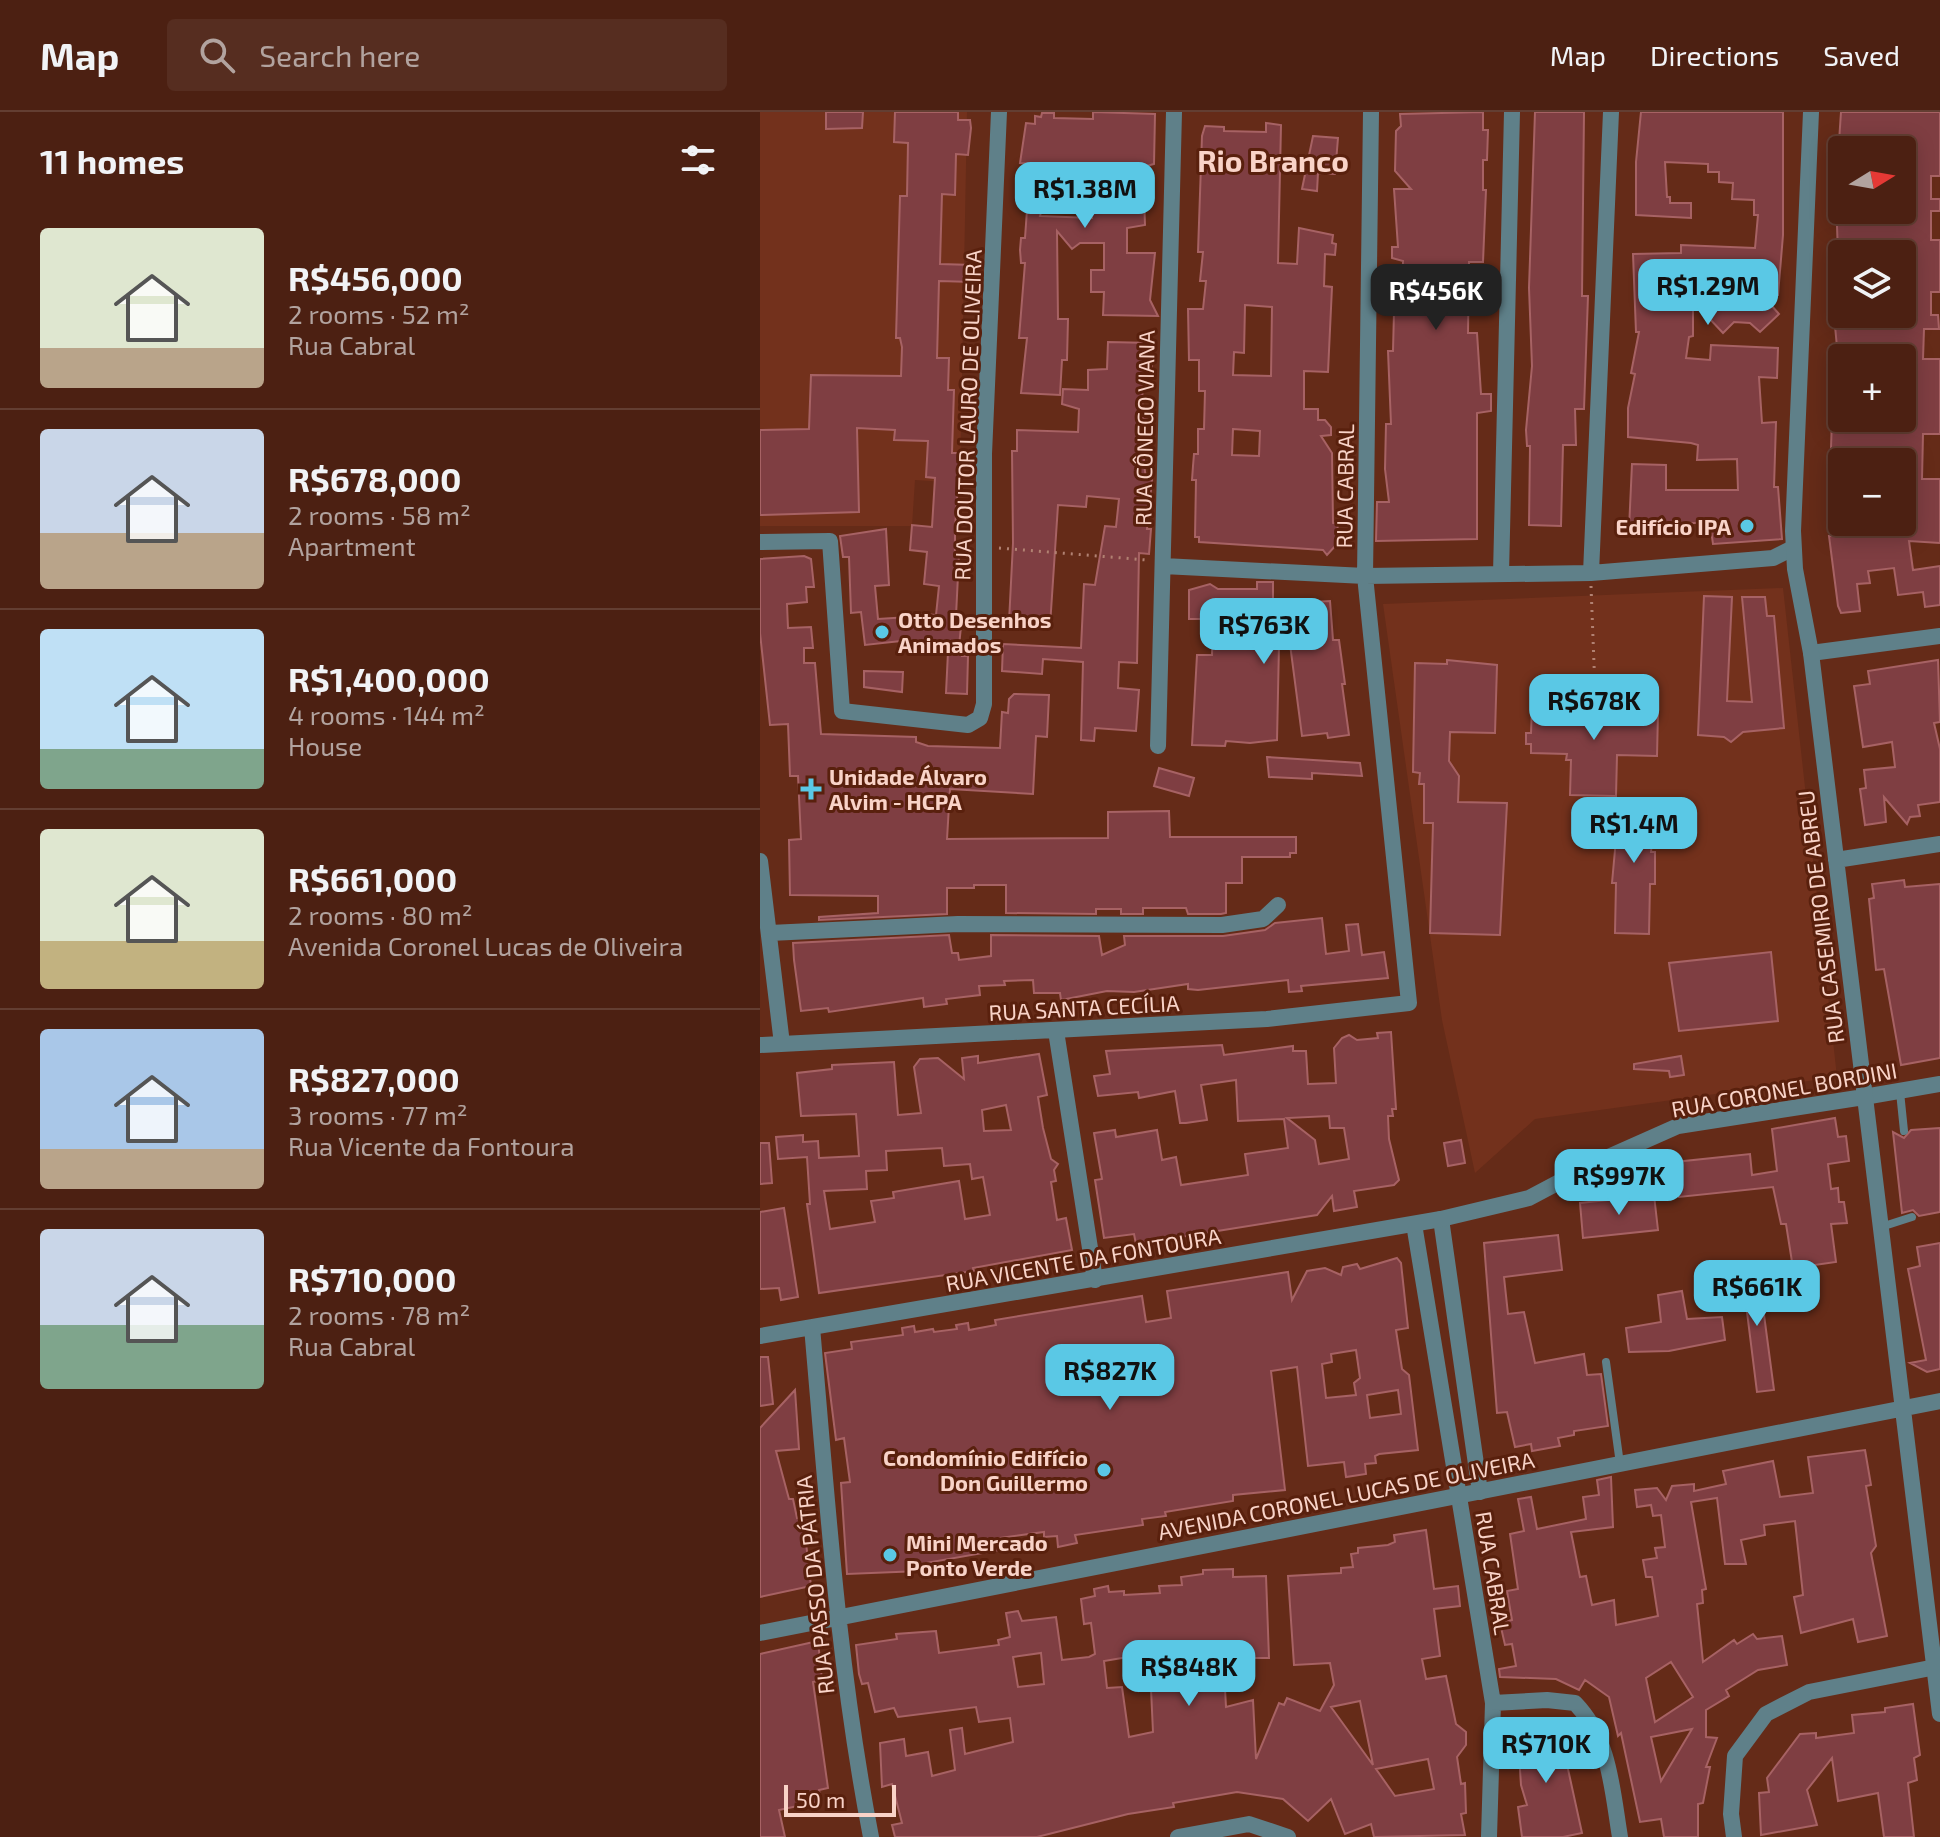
<!DOCTYPE html>
<html lang="en">
<head>
<meta charset="utf-8">
<style>
  :root { --surface:#4c2012; --page:#562d20; --text:#f1f3f6; --muted:#b2a39f; --line:#633e32; --accent:#5ac8e5 }
  body { margin:0; font-family:"Exo 2",sans-serif; background:var(--page); color:var(--text); height:100vh; display:flex; flex-direction:column; font-size:30px; white-space:nowrap }
  * { box-sizing:border-box; margin:0 }
  p { font-size:26px; color:var(--muted) }
  .icon { flex:none; width:44px; height:44px; fill:none; stroke:currentColor; stroke-width:2; stroke-linecap:round; stroke-linejoin:round }
  .map { position:relative; flex:1; overflow:hidden }
  .drawer { display:flex; flex-direction:column; background:var(--surface); width:760px }
  .drawer>* { flex:none }
  .needle { width:52px; rotate:79deg }
  .tools { position:absolute; left:1068px; top:24px; display:grid; gap:16px }
  .tools a { display:grid; place-items:center; width:88px; height:88px; border-radius:8px; background:var(--surface); box-shadow:0 4px 20px #0003,0 0 0 2px var(--line); font-size:40px }
  .scale { position:absolute; left:24px; bottom:20px; width:112px; box-sizing:border-box; padding-left:8px; border:4px solid #f9d3c8; border-top:0; font-size:22px; line-height:28px; white-space:nowrap; color:#f9d3c8; -webkit-text-stroke:6px #59200d; paint-order:stroke }
  .price { position:absolute; translate:-50% -68px; padding:0 18px; border-radius:16px; background:var(--accent); color:#111; font-size:26px; line-height:52px; filter:drop-shadow(0 2px 4px #0008) }
  .price::after { content:''; position:absolute; left:50%; top:48px; width:24px; height:18px; margin-left:-12px; background:inherit; clip-path:polygon(0 0,100% 0,50% 100%) }
  .price.active { background:#222; color:#fff }
  ul { padding:0; list-style:none }
  li { display:flex; align-items:center; gap:24px; height:200px; padding:0 40px }
  li+li { border-top:2px solid var(--line) }
  li span { display:grid; place-items:center; flex:none; width:224px; height:160px; border-radius:8px; color:#555 }
  li>.icon { margin-inline-start:auto }
  span .icon { width:96px; height:96px; fill:#fffc; stroke-width:1 }
  li b { font-size:34px }
  h2 { display:flex; justify-content:space-between; align-items:center; height:96px; padding:0 40px; font-size:34px }
  header { display:flex; align-items:center; gap:48px; box-sizing:border-box; height:112px; padding:0 40px; background:var(--surface); border-bottom:2px solid var(--line) }
  header strong { font-size:38px }
  nav { display:flex; gap:44px; margin-inline-start:auto; font-size:28px }
  .search { width:560px; height:72px; background:var(--page); display:flex; align-items:center; gap:20px; box-sizing:border-box; padding:0 28px; border-radius:8px; color:var(--muted); font-size:30px }
  main { display:flex; flex:1; min-height:0 }
  .map>svg:first-child { display:block }
</style>
</head>
<body>
<header>
<strong>Map</strong>
<div class="search"><svg class="icon" aria-label="search" viewBox="0 0 24 24"><circle cx="10" cy="10" r="6"/><path d="M15 15l6 6"/></svg>Search here</div>
<nav><a>Map</a><a>Directions</a><a>Saved</a></nav>
</header>
<main>
<section class="drawer">
<h2>11 homes<svg class="icon" aria-label="filters" viewBox="0 0 24 24"><path d="M4 7h16M4 17h16"/><circle cx="9" cy="7" r="2"/><circle cx="15" cy="17" r="2"/></svg></h2>
<ul>
<li><span style="background:linear-gradient(#dfe7d0 75%,#b9a48a 0)"><svg class="icon" aria-label="home" viewBox="0 0 24 24"><path d="M3 11l9-7 9 7M6 9v11h12V9"/></svg></span><div><b>R$456,000</b><p>2 rooms · 52 m²</p><p>Rua Cabral</p></div></li>
<li><span style="background:linear-gradient(#c9d6e8 65%,#b9a48a 0)"><svg class="icon" aria-label="home" viewBox="0 0 24 24"><path d="M3 11l9-7 9 7M6 9v11h12V9"/></svg></span><div><b>R$678,000</b><p>2 rooms · 58 m²</p><p>Apartment</p></div></li>
<li><span style="background:linear-gradient(#bfe0f5 75%,#7fa58c 0)"><svg class="icon" aria-label="home" viewBox="0 0 24 24"><path d="M3 11l9-7 9 7M6 9v11h12V9"/></svg></span><div><b>R$1,400,000</b><p>4 rooms · 144 m²</p><p>House</p></div></li>
<li><span style="background:linear-gradient(#dfe7d0 70%,#c2b280 0)"><svg class="icon" aria-label="home" viewBox="0 0 24 24"><path d="M3 11l9-7 9 7M6 9v11h12V9"/></svg></span><div><b>R$661,000</b><p>2 rooms · 80 m²</p><p>Avenida Coronel Lucas de Oliveira</p></div></li>
<li><span style="background:linear-gradient(#a9c7e8 75%,#b9a48a 0)"><svg class="icon" aria-label="home" viewBox="0 0 24 24"><path d="M3 11l9-7 9 7M6 9v11h12V9"/></svg></span><div><b>R$827,000</b><p>3 rooms · 77 m²</p><p>Rua Vicente da Fontoura</p></div></li>
<li><span style="background:linear-gradient(#c9d6e8 60%,#7fa58c 0)"><svg class="icon" aria-label="home" viewBox="0 0 24 24"><path d="M3 11l9-7 9 7M6 9v11h12V9"/></svg></span><div><b>R$710,000</b><p>2 rooms · 78 m²</p><p>Rua Cabral</p></div></li>
</ul>
</section>
<div class="map">
<svg width="1180" height="1725" viewBox="0 0 1180 1725">
  <rect width="100%" height="100%" fill="#652b18"/>
  <path fill="#73311c" d="M0 0H207L200 371 155 368 152 414H0Z
    M1023 476 1077 965 775 1007 715 1061 682 908 623 492Z"/>
  <path fill="#7f3e42" stroke="#a76264" stroke-width="2" fill-rule="evenodd" d="M66 0H103L102 16 66 17Z
    M135 0H198V8H210L211 16 208 43 196 42 195 83 182 82 180 152 213 153V170L179 169 177 246H189L188 278H194L192 341H200L195 417V442L199 443 196 504 202 505 199 534H203L202 544H208L207 582 186 581 188 540H185V532L141 529 105 533 101 500 91 501 89 445H83L80 424 126 417 129 473 115 474 118 507 149 505 150 501 176 503 179 474 164 472 167 440 150 438 152 413 172 415 175 366 166 365 168 329 134 328 135 318 97 316 99 400 0 403V318L49 317 51 263 141 264 142 235 140 226H136L140 84H147L148 31 134 30Z
    M333 0 395 2 394 52 383 55 385 113 367 116V141H395L390 188 398 204 343 203 344 180H331V158H344V131H320L312 137 297 119 298 207H308L307 248H302L300 283 261 281 267 226H259L265 151H261L260 138 261 126H265L267 98 281 100 280 104 332 106V74L315 72 316 56 292 55V70L279 68 281 52 260 51 266 11 275 12V4L281 5 282 1H294V6L333 7Z
    M723 0V18H728L727 48H723V78H726L723 150H709L708 221H717L721 282H731V299L717 301V427L616 429 617 390H629L625 357 626 312H631L628 239H633L634 200H642L643 149 632 146V135H638L634 77H651L635 59 636 19 641 14 640 2Z
    M775 0H824L822 184H828L824 297H815L816 333H803L801 414 769 413 770 334H767L766 318 772 254 769 176Z
    M881 0H1023V123L1018 183 1001 182 1019 202 1000 220 990 211 974 210 963 221 933 189V224L929 225 926 246 950 248 951 233 1018 236 1017 266 999 265 1002 311 1016 310 1014 375H1018L1022 427 953 432 950 411H925L922 417H869L872 352 906 353V378H978L977 347 937 348 938 333 931 331 868 325V296L875 262 871 261 879 220H876L873 142 921 141V133L995 136 998 103H994V88L972 87 973 71 959 70V60H948V52L905 50 907 85H910V91H931V106L876 103V50Z
    M1081 0H1180V64H1171V87H1180V99H1171V128H1180V180H1171V203H1178L1179 217H1164L1163 247H1180V322H1163L1162 367H1180V431L1149 429 1153 458 1180 454V493L1165 495 1163 480 1138 483 1134 456 1108 459 1110 471 1097 472 1100 499 1081 501 1078 494 1069 424H1074V410L1068 365H1082V410H1142V350H1073L1071 336 1072 307 1142 306V246H1078L1074 203H1142V142H1078L1077 114 1078 98H1142V28L1079 30Z
    M506 11 521 13 518 151 537 152 539 116 573 123 572 131 576 132 575 143 565 142 564 174 572 175 568 260 544 259V297H558V308H565L571 315V323L561 324 572 341 573 411 578 412 577 420 587 421 567 443 563 438 439 430V425H435L436 368H432L433 354 434 342H438V317H444L445 279H439V248H429L428 197H443L446 169H440L443 140H438L442 24 445 14 464 15V19L506 20ZM485 193 512 195 511 264 473 263 474 240 484 241ZM473 317 500 319 499 344 472 343Z
    M553 24 578 26 575 62 558 61 557 79 542 77Z
    M348 230 392 231V256H383L382 300 383 307 390 308 389 328H384V352L386 367 392 368 387 417H391L389 442 379 441 377 551 359 550 358 576 379 578 376 619 335 616 334 629 321 628 323 550 283 547 282 562 242 559 243 532 321 536 324 472 335 473 345 414 356 415 359 387 327 384 326 395 298 393 290 514 249 510 253 431 252 339H257V318L318 320 319 297 302 292 303 277 328 278V258L347 257Z
    M44 444 51 447 54 475H46L47 490 27 492 28 516 51 515 53 536H44V551H55L61 622 156 625V630L168 634 240 636 242 600 248 601 249 587 254 582 289 583 287 625 276 624 273 682 190 677 187 727 348 726V700L409 699 410 725H536V741H530V745H482V771H466V801L461 802H428L426 796H383V802H361V797H336V802L246 801V773H214V776H187V802L59 808V805L118 801V784L30 783 29 728 41 727 38 664H30L28 612 10 613 0 521V447Z
    M497 470H513V487H535V491L570 489 573 528H579L585 572H582L589 623 568 626 567 621 542 624 530 532 519 533 517 628 490 631 466 629 465 634 432 633 437 543H452L453 507H429V478L450 472 458 477H497Z
    M944 484 972 485 967 589 992 590 982 485H1005L1007 504H1014L1024 616 983 620 971 630 964 625 938 623Z
    M687 548 737 553 735 621 690 620 689 649 699 664 698 690 747 691 740 823 670 821 673 711H664V672H659L660 661 653 660 655 551 687 552Z
    M1178 548 1180 610 1174 611 1180 637V690L1158 693 1160 704 1150 705 1147 712 1124 685 1126 710 1105 713 1100 677 1106 676 1104 658 1135 655 1132 630 1103 635 1094 574 1110 572 1108 559Z
    M104 559 143 560 142 580 104 575Z
    M821 588 851 589V598L898 600 897 644 857 643 856 684 810 683 811 648H806L807 642 771 641V632H766V621H771L772 596 821 598Z
    M507 645 600 651 602 664 552 661V667L509 665Z
    M399 656 434 666 429 684 394 674Z
    M854 690H896L891 740H895V772H890L889 822 855 821 856 771H852L857 716H853Z
    M1144 768 1145 775 1180 772V946L1141 953 1124 857 1116 858 1109 787 1114 786 1112 772Z
    M562 806 566 842 589 839 586 813 598 812 602 843 624 840 628 866 541 874 542 879 529 880 528 868 438 878 428 877V872L374 880 347 879 301 888 300 881H274L273 868 244 869 245 873 219 874 220 883 186 887 187 892 164 895 163 886 69 900 68 896 41 899 34 848 33 831 189 823 192 841H198L199 848 231 844V823L339 824 342 843 365 833 364 824H463L505 818 515 811Z
    M1011 840 1018 909 919 919 909 851Z
    M631 920 636 997H632L633 1004H628L629 1027 639 1068 634 1073 594 1079 597 1095 574 1099 572 1084 557 1103 376 1132 374 1122 344 1126 335 1068 342 1067 334 1021 355 1018 356 1025 397 1018 402 1048 416 1045 421 1073 488 1063 485 1042 528 1036 524 1007 478 1009 476 968 441 973 447 1008 426 1011H420L415 979 379 986 378 980 338 984 334 964 350 962 346 939 462 933 464 943 533 934V939H546L548 972 576 971 574 936 582 926 589 923 597 928 618 926 617 921ZM569 1004 570 1016H584L589 1047 559 1052 555 1028 527 1006Z
    M279 942 287 983 278 985 283 1016 291 1047 298 1052 294 1058 296 1069 291 1070 297 1108 306 1106 312 1138 213 1156 214 1159 59 1181 47 1092H50L47 1045 18 1047 16 1025 43 1023V1030L58 1029 59 1046 99 1044 96 1002 41 1004 37 961 72 957V953L134 950 138 1003 161 1001 154 955 160 947 178 946 204 967 202 946 218 944V951ZM246 993 251 1018 224 1019 222 998ZM182 1036 184 1054 210 1052 212 1067 223 1065 230 1103 205 1107 199 1069 133 1080 134 1086 111 1089 115 1110 70 1117 64 1079 107 1077 106 1059 127 1058 126 1039Z
    M921 944 924 963 910 965 909 959 874 957V952Z
    M1075 1006 1078 1025 1086 1024 1089 1049 1068 1052 1071 1077 1078 1076 1079 1090H1084L1087 1111 1071 1112 1076 1150 1033 1156 1026 1112H1021L1013 1075 919 1085 915 1050 990 1042 992 1063 1017 1059 1012 1017Z
    M1180 1016V1100L1159 1104 1153 1098 1142 1101 1133 1020 1144 1026 1151 1018Z
    M701 1028 705 1051 688 1054 684 1031Z
    M0 1031H9L12 1071 0 1072Z
    M894 1083 898 1118 823 1126 820 1091Z
    M24 1096 38 1185 21 1188 19 1176 0 1177V1100Z
    M798 1123 802 1158 744 1165 748 1202 764 1200 775 1251 824 1242 827 1263 841 1262 848 1314 814 1319V1323L798 1326 800 1334 772 1339 771 1332 755 1335 747 1300 737 1301 724 1131Z
    M1180 1131V1257L1167 1260 1150 1251 1166 1248 1148 1157 1160 1154 1157 1135Z
    M637 1146 641 1151 648 1216 636 1218 642 1257 649 1263 658 1338 619 1342 615 1344 616 1351 605 1352 606 1362 586 1365 584 1350 548 1354 537 1255 511 1259 525 1378 473 1383V1389L405 1400 406 1404 382 1407 383 1413 315 1423 317 1431 298 1435 297 1424 284 1425V1420L239 1426 240 1438 160 1452V1459L87 1462 81 1371 90 1370 84 1326 76 1328 65 1241 92 1237 91 1230 143 1223 142 1216 154 1214 155 1220 173 1217 174 1220 197 1217 196 1213 208 1211 209 1218 236 1213 235 1208 382 1184 386 1210 411 1206 407 1179 528 1160 532 1188 547 1159 565 1156 581 1163 583 1155 597 1152 600 1157ZM596 1238 600 1266 594 1271 596 1283 566 1286 562 1252 572 1250 571 1242ZM638 1278 641 1302 610 1306 607 1283Z
    M997 1150 1014 1278 997 1280 981 1152Z
    M922 1179 927 1207 962 1205 965 1228 909 1239 869 1240 866 1216 901 1210 898 1183Z
    M0 1245H8L13 1292 0 1294Z
    M35 1278 39 1337 16 1339 29 1387H33L37 1406 43 1405 51 1474 0 1485V1316Z
    M1105 1338 1111 1373 1106 1374 1116 1434 1111 1441 1127 1524 1098 1530 1093 1507 1041 1521 1034 1485 1043 1483 1035 1409 1004 1413 1005 1423 981 1428 986 1452H965L957 1386 931 1390 946 1477 942 1478 943 1491 937 1492 943 1550 974 1528 977 1532 993 1522 997 1527 1022 1524 1027 1553 998 1558 966 1578 969 1584 946 1598V1625L957 1626 946 1655H950L943 1691 938 1692V1725H904L901 1707 880 1710 861 1621 858 1624 849 1585 825 1568 819 1578 796 1567 740 1565 739 1557 756 1554 752 1532 745 1533 740 1511 752 1508 747 1479 758 1477 750 1422 764 1419 758 1387 771 1385 777 1417 826 1407 823 1385 839 1383 837 1368 851 1365 853 1415 811 1420 820 1465 826 1464 832 1493 854 1488 856 1513 898 1504 892 1465H886L883 1448 897 1446 895 1436 905 1435 901 1403 893 1404 891 1393 877 1395 875 1378 897 1376 906 1388 912 1374 934 1372V1379L966 1372 963 1359 1013 1349 1020 1385 1053 1381 1048 1345ZM911 1550 933 1585 895 1610 886 1566ZM932 1617 901 1669 891 1625Z
    M666 1418 674 1477 698 1474 700 1494 674 1497 680 1544 662 1547 666 1567 686 1564 696 1612 706 1620V1633L697 1645 701 1672 705 1671 706 1701 701 1702 705 1723 614 1725 611 1712 585 1722 571 1687 548 1709 523 1687 477 1680 413 1691 414 1695 368 1702 277 1725H135L132 1713 142 1711 132 1672 122 1675 120 1631 144 1627 146 1644 168 1640 172 1664 195 1658 190 1618 202 1616 205 1642 253 1630 250 1606 219 1610 216 1595 138 1605 134 1596 115 1600 108 1571 102 1572 99 1562 96 1533 137 1527 136 1522 176 1519 179 1541 239 1533 238 1528 250 1525 246 1501 258 1499 262 1509 296 1505 302 1548 329 1545 335 1542 331 1511 324 1512 321 1487 335 1484 334 1477 348 1474 349 1480 364 1479V1483L400 1481 399 1474 422 1473 421 1465 443 1462V1458L473 1457V1465L506 1464 509 1546H490V1538L463 1539 466 1595 493 1588 496 1647 519 1591 524 1593 527 1586 560 1599 574 1573 570 1551 534 1553 528 1464 581 1461V1456L593 1455 591 1442 598 1441V1436L628 1433 635 1430 634 1423ZM281 1541 284 1572 258 1575 253 1545ZM374 1544 379 1579 391 1577 393 1620 369 1625 362 1575 347 1576 344 1549ZM600 1589 613 1653 571 1595ZM668 1647 674 1677 635 1684 616 1657Z
    M58 1529 62 1568 53 1570 68 1676 59 1678 61 1689 19 1698 25 1725H0V1542Z
    M1153 1592 1160 1643 1154 1646 1157 1668 1148 1671 1154 1725H1124L1118 1681 1078 1689 1072 1646 1047 1678 1057 1713 1001 1723 999 1681 1009 1680 1007 1666 1040 1622 1056 1621V1626L1094 1621 1092 1603 1125 1600V1596Z
    M789 1609 803 1617 807 1627 791 1630 806 1648 822 1721 803 1725H762L758 1695 767 1693 761 1673 758 1627 764 1615Z"/>
  <g fill="none" stroke-linecap="round" stroke-linejoin="round">
    <path stroke="#b18172" stroke-width="3" stroke-dasharray="2 6" stroke-linecap="butt" d="M239 436 387 448
      M831 474 835 578"/>
    <path stroke="#5f8089" stroke-width="8" d="M1140 980 1144 1019
      M1121 1115 1152 1105
      M846 1250 860 1352"/>
    <path stroke="#5f8089" stroke-width="16" d="M0 430 70 429 82 599 208 613 220 606 224 592V342L239 0
      M403 454 605 464 831 461 1013 446 1033 436
      M831 461 851 0
      M741 462 752 0
      M1051 541 1180 524
      M398 634 414 0
      M0 749 22 932
      M10 821 198 812 462 813 503 807 518 793
      M296 919 335 1168
      M0 933 507 907 649 891 605 464 611 0
      M1104 985 1180 972
      M681 1107 720 1380
      M654 1112 733 1591 729 1725
      M733 1591 787 1588 815 1591C850 1627 852 1677 860 1725
      M418 1725 489 1712 528 1725
      M974 1725 971 1702 975 1644 1006 1602 1049 1580 1180 1554"/>
    <path stroke="#5f8089" stroke-width="16" d="M1051 0 1033 419 1035 457 1051 541 1180 1602
      M1076 748 1180 732
      M52 1215C67 1386 78 1556 111 1725
      M0 1224 681 1107 769 1086 837 1050 918 1014 1104 985
      M0 1521 1180 1289"/>
  </g>
  <g fill="#5ac8e5" stroke="#59200d" stroke-width="3">
    <circle cx="987" cy="414" r="8"/>
    <circle cx="122" cy="520" r="8"/>
    <path d="M47 665h8v8h8v8h-8v8h-8v-8h-8v-8h8z"/>
    <circle cx="344" cy="1358" r="8"/>
    <circle cx="130" cy="1443" r="8"/>
  </g>
  <g text-anchor="middle" dominant-baseline="central" stroke-width="6" stroke-linejoin="round" paint-order="stroke">
    <g font-size="22" fill="#f9d3c8" stroke="#59200d">
      <text transform="translate(207 303) rotate(-88)">RUA DOUTOR LAURO DE OLIVEIRA</text>
      <text transform="translate(384 316) rotate(-89)">RUA CÔNEGO VIANA</text>
      <text transform="translate(584 374) rotate(-89)">RUA CABRAL</text>
      <text transform="translate(1060 805) rotate(-97)">RUA CASEMIRO DE ABREU</text>
      <text transform="translate(324 895) rotate(-3)">RUA SANTA CECÍLIA</text>
      <text transform="translate(1024 977) rotate(-10)">RUA CORONEL BORDINI</text>
      <text transform="translate(323 1147) rotate(-10)">RUA VICENTE DA FONTOURA</text>
      <text transform="translate(586 1383) rotate(-11)">AVENIDA CORONEL LUCAS DE OLIVEIRA</text>
      <text transform="translate(734 1461) rotate(81)">RUA CABRAL</text>
      <text transform="translate(54 1473) rotate(-96)">RUA PASSO DA PÁTRIA</text>
    </g>
    <g font-size="22" font-weight="bold" fill="#f9d3c8" stroke="#59200d" text-anchor="start">
      <text x="971" y="414" text-anchor="end">Edifício IPA</text>
      <text x="138" y="507">Otto Desenhos<tspan x="138" dy="25">Animados</tspan></text>
      <text x="69" y="664">Unidade Álvaro<tspan x="69" dy="25">Alvim - HCPA</tspan></text>
      <text x="328" y="1345" text-anchor="end">Condomínio Edifício<tspan x="328" dy="25">Don Guillermo</tspan></text>
      <text x="146" y="1430">Mini Mercado<tspan x="146" dy="25">Ponto Verde</tspan></text>
    </g>
    <g font-size="30" font-weight="bold" fill="#f9d3c8" stroke="#59200d">
      <text x="513" y="48">Rio Branco</text>
    </g>
  </g>
</svg>
<div class="tools">
<a><svg class="needle" viewBox="-14 -14 28 28"><path d="M0-13l5 13h-10z" fill="#e53935"/><path d="M0 13l5-13h-10z" fill="#b2a39f"/></svg></a>
<a><svg class="icon" aria-label="layers" viewBox="0 0 24 24"><path d="M12 4l9 5-9 5-9-5zM3 14l9 5 9-5"/></svg></a>
<a>+</a>
<a>−</a>
</div>
<div class="scale">50 m</div>
<b class="price" style="left:325px;top:118px">R$1.38M</b>
<b class="price" style="left:948px;top:215px">R$1.29M</b>
<b class="price active" style="left:676px;top:220px">R$456K</b>
<b class="price" style="left:504px;top:554px">R$763K</b>
<b class="price" style="left:834px;top:630px">R$678K</b>
<b class="price" style="left:874px;top:753px">R$1.4M</b>
<b class="price" style="left:859px;top:1105px">R$997K</b>
<b class="price" style="left:997px;top:1216px">R$661K</b>
<b class="price" style="left:350px;top:1300px">R$827K</b>
<b class="price" style="left:429px;top:1596px">R$848K</b>
<b class="price" style="left:786px;top:1673px">R$710K</b>
</div>
</main>
</body>
</html>
